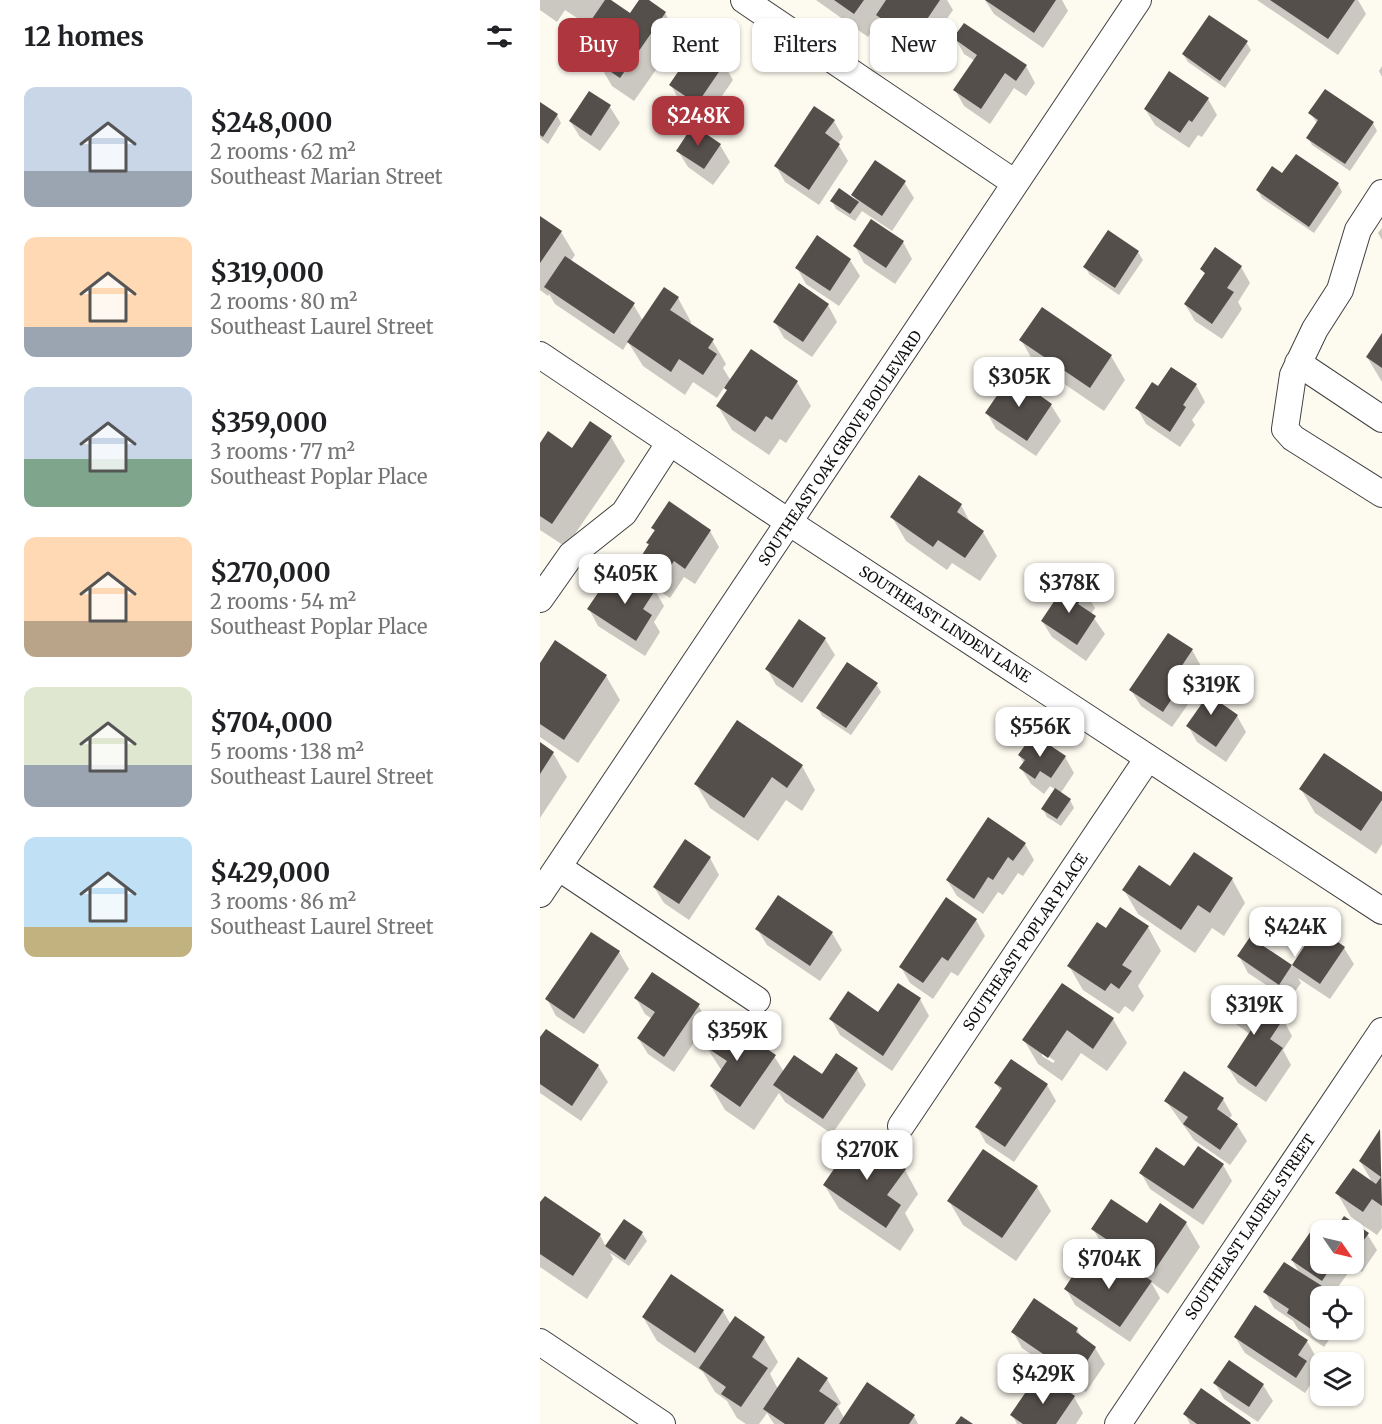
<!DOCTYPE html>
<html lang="en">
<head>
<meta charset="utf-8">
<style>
  :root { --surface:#fff; --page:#f6f6f6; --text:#202124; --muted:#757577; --accent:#ad363f }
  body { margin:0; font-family:Merriweather,serif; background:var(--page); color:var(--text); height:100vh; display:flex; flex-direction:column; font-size:22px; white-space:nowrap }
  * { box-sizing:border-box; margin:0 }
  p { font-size:20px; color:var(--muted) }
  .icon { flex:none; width:33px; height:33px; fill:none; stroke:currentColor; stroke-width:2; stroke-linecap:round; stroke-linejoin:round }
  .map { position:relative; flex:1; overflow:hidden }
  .sheet { display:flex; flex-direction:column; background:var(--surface); width:540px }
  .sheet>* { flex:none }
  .hud { position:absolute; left:18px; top:18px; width:570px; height:54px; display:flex; gap:12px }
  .needle { width:39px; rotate:124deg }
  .buttons { position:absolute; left:770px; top:1220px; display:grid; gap:12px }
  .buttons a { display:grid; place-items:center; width:54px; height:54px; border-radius:12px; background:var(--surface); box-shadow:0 2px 4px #0004; font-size:30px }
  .price { position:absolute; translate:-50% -51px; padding:0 14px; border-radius:12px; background:#fff; color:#222; font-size:20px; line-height:39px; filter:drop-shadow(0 2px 3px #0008) }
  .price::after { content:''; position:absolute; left:50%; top:36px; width:18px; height:14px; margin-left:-9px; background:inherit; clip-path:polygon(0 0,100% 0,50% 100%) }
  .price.on { background:var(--accent); color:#fff }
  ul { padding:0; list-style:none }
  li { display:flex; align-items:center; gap:18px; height:150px; padding:0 24px }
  li span { display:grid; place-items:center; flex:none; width:168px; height:120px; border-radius:12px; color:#555 }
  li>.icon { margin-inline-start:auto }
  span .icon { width:72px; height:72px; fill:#fffc; stroke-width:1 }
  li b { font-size:26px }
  h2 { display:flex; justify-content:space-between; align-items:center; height:72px; padding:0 24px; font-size:26px }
  .chip { padding:0 21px; border-radius:12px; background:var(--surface); box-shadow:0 2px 4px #0004; font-size:21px; line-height:54px }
  .chip.on { background:var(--accent); color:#fff }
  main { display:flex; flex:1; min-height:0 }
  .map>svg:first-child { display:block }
</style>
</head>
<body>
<main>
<section class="sheet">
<h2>12 homes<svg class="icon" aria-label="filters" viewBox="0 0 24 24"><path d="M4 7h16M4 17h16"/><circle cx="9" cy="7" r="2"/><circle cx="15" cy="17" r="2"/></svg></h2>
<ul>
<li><span style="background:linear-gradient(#c9d6e8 70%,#9aa5b1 0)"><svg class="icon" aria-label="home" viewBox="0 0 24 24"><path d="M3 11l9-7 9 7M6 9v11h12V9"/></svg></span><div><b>$248,000</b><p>2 rooms · 62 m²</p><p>Southeast Marian Street</p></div></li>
<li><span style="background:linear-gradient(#ffd9b3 75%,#9aa5b1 0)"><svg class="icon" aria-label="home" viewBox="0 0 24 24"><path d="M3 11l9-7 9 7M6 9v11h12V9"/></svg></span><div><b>$319,000</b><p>2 rooms · 80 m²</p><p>Southeast Laurel Street</p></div></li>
<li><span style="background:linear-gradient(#c9d6e8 60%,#7fa58c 0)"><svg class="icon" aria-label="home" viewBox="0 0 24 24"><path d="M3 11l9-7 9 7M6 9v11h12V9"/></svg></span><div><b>$359,000</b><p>3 rooms · 77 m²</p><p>Southeast Poplar Place</p></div></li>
<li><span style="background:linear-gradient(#ffd9b3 70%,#b9a48a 0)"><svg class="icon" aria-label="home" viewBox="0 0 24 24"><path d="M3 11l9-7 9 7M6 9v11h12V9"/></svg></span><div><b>$270,000</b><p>2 rooms · 54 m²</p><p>Southeast Poplar Place</p></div></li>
<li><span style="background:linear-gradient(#dfe7d0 65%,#9aa5b1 0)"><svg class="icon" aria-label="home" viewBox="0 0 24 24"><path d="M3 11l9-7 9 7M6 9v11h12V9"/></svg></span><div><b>$704,000</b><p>5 rooms · 138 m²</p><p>Southeast Laurel Street</p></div></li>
<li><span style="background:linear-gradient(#bfe0f5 75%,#c2b280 0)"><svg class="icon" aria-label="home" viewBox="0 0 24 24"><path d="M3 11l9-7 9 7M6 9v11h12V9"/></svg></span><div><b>$429,000</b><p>3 rooms · 86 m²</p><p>Southeast Laurel Street</p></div></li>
</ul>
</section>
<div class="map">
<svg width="842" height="1424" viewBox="0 0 842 1424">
  <rect width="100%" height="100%" fill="#fdfaf0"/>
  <path fill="#0003" fill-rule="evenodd" d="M0 0H68L90 15 101 0H106L125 13 139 37 94 101 72 86 58 62 61 58 45 32 49 26 25 10 17 22 0 10Z
    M276 0H407L413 10 382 55 347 31 340 19 328 37Z
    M445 0H522L528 11 503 48 454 14Z
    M717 0H818L826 14 798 55Z
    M415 38 486 66 495 83 486 96 474 88 450 124 424 106 415 90 435 61 424 54Z
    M706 42 711 50 685 88 648 62 643 54Z
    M184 64 193 80 166 119 140 102 131 85Z
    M842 66V77L839 71Z
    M50 93 70 107 80 123 60 151 40 137 30 121Z
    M668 99 677 115 662 137 658 135 649 148 615 125 605 109Z
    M0 104 17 115 21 123 8 144 0 138Z
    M770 113 833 123 837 131 810 171 772 145 768 138 777 123Z
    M294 121 303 137 298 144 308 161 279 205 245 182 236 166Z
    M154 128 180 145 190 162 173 185 148 167 138 151Z
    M743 176 798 184 802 192 774 233 722 198 718 191Z
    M364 182 374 198 352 231 322 211 315 221 296 209 292 201 317 202 313 195Z
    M0 217 21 232 35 255 30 262 93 304 103 321 138 298 151 322 150 325 172 340 186 364 183 368 191 381 257 382 271 406 246 443 240 439 229 455 192 430 178 406 188 391 185 386 177 398 153 382 145 395 103 366 88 342 83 350 15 304 9 294 8 296 0 290Z
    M842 228V240L838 233Z
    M569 232 598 252 603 260 579 295 550 275 545 267Z
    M363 242 372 259 355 284 324 263 315 246Z
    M310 260 320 276 299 306 266 284 257 268Z
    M701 267 710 283 698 302 702 309 682 339 655 321 645 304 666 275 662 269Z
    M288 305 297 322 272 357 244 338 235 322Z
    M842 336V382L827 357Z
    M481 340 571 356 585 380 564 411 495 364Z
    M656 385 665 402 652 420 655 425 640 447 606 424 597 408 618 388Z
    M511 405 521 421 496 456 456 429 447 413Z
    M71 437 85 461 26 547 0 530V446L32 450Z
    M421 505 431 524 443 532 457 556 440 581 412 563 407 570 366 541 352 517Z
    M113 528 170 531 179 547 155 584 144 577 130 598 113 587 124 606 114 622 120 632 105 656 58 626 49 609 74 592 108 586 97 566 115 533Z
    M545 592 555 608 551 614 565 634 546 661 512 637 502 621Z
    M285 639 295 655 262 703 236 685 227 669Z
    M652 650 661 666 643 693 649 703 632 727 601 706 591 690Z
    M0 666 66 676 80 700 38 763 0 737Z
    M336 684 341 692 311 735 282 716 278 708Z
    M672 687 681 705 697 716 706 732 686 762 657 742 648 726 661 707 654 695Z
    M0 744 13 753 27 777 0 818Z
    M479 755 525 757 534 773 520 794 530 800 534 808 521 826 507 817 503 809 516 790 510 786 504 794 491 784 481 768 484 764Z
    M262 766 275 790 262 811 246 800 218 841 170 808 156 784Z
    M761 789 842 794V844L836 854 775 813Z
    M145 841 170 858 179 875 149 920 124 903 114 887Z
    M485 844 494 860 483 876 478 873 463 895 458 892 443 914 417 896 407 880Z
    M692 879 705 903 684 936 672 928 655 953 598 914 584 890 630 888Z
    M239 897 292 933 302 950 280 981 227 945 217 929Z
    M436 920 445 936 418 976 411 972 393 999 370 983 361 967Z
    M608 927 621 951 598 986 604 996 593 1012 585 1006 579 1014 543 990 529 966 567 930Z
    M778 930 804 948 814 964 790 999 758 978 761 983 749 1000 708 973 699 956 711 939 752 967Z
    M52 934 79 952 89 969 44 1034 16 1016 7 999Z
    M359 985 380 999 389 1016 352 1071 300 1035 291 1019 339 1014Z
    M522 985 573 1019 587 1043 567 1071 541 1053 522 1081 498 1064 484 1040ZM502 1052 515 1061 513 1063 502 1056Z
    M96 998 158 1005 168 1022 134 1072 108 1054 98 1038 112 1019 105 1014Z
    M683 1006 743 1019 752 1036 743 1050 751 1065 726 1102 698 1083 688 1067 710 1034 693 1022Z
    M0 1040 58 1066 68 1082 41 1121 0 1093Z
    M165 1045 234 1056 244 1072 282 1076 317 1069 326 1085 292 1134 245 1102 239 1093 214 1130 185 1110 171 1086 182 1071Z
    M456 1083 507 1085 516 1101 474 1162 446 1143 437 1127 461 1092Z
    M683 1099 692 1115 689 1119 697 1125 707 1141 690 1165 654 1140 626 1101Z
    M840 1131 842 1228 837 1235 811 1217 797 1193 834 1185 820 1161Z
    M683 1165 692 1181 663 1225 610 1189 601 1173Z
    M365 1170 378 1194 365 1213 374 1230 360 1251 299 1209 285 1186Z
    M497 1187 511 1211 476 1261 423 1225 409 1201Z
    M0 1205 60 1235 66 1247 84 1221 102 1233 107 1241 89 1266 70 1253 73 1259 47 1299 0 1267Z
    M805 1219 827 1234 837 1250 822 1272 813 1266 793 1294 795 1296H780V1329H808L804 1335 796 1330 784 1347 758 1329 753 1321 734 1308 725 1292 759 1272 752 1260 780 1235V1263H813V1230H797Z
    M646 1223 660 1247 628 1294 611 1282 620 1298 590 1342 535 1305 526 1289 572 1281 584 1264 567 1253 553 1229Z
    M132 1276 183 1311 191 1325 224 1338 238 1362 230 1374 238 1389 287 1379 301 1403 298 1407 304 1418 374 1416 378 1424H234L227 1413 219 1424H206L197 1418 187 1401 175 1392 163 1372 117 1341 103 1317Z
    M537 1329 543 1340 555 1348 565 1364 546 1392 482 1348 473 1332Z
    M695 1337 767 1341 776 1357 770 1368 775 1378 765 1393 705 1353Z
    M675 1383 723 1385 733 1401 718 1422 684 1399Z
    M661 1390 710 1424H650L645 1414Z
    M534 1397 543 1413 536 1424H477L472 1415Z"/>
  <path fill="#554f4b" d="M65 0H71L90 13 99 0H109L126 12 80 78 56 62 66 48 43 32Z
    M294 0H324L314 14Z
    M346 0H400L373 40 336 15Z
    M445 0H516L494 33Z
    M730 0H815L788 39Z
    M669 15 708 41 680 81 642 54Z
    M424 23 487 65 476 81 465 73 441 109 413 90 437 55 413 38Z
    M157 44 185 63 157 104 129 85Z
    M629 71 669 98 652 122 649 120 640 133 604 109Z
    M785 89 834 122 805 164 766 138 778 120 768 113Z
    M49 91 71 105 51 136 29 121Z
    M0 102 18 114 3 137 0 135Z
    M274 106 295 120 285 133 300 144 269 190 234 166Z
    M153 125 181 144 164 169 136 151Z
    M756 154 799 183 769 227 716 190 732 166 742 173Z
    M335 160 366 181 342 216 311 195Z
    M299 188 319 202 310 214 290 201Z
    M0 216 22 231 0 263Z
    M331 219 364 241 346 268 313 246Z
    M568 230 599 251 575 288 543 267Z
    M277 235 311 259 290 291 255 268Z
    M675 247 702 266 687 288 694 292 672 324 644 304 665 273 660 269Z
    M25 256 95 303 74 334 4 287Z
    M259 283 289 304 263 342 233 322Z
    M124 287 139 297 130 310 174 339 168 348 177 354 163 375 139 359 131 372 87 342Z
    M502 307 572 355 550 388 479 340Z
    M842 333V368L826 357Z
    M211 349 258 381 232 420 226 416 215 432 176 406 187 390 184 388Z
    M631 367 657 384 643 405 646 407 630 432 595 408 612 382 618 386Z
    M471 375 512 404 487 441 445 413Z
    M50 421 72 436 12 524 0 516V443L8 431 32 448Z
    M379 475 422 504 417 512 444 531 425 558 398 540 393 547 350 517Z
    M129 501 171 530 145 569 134 561 120 583 95 566 109 544 106 543 115 530 111 528Z
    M87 570 116 589 103 609 112 615 96 641 47 609 64 584 74 590Z
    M529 579 546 591 538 604 556 616 537 645 501 621Z
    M259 619 286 638 253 688 225 669Z
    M628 633 653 649 633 679 641 685 623 712 589 690Z
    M15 640 67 675 24 740 0 724V663Z
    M307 662 338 683 306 728 276 708Z
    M663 679 674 686 668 694 698 715 676 747 646 726 663 702 652 695Z
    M197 720 263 765 247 788 232 777 204 818 154 784Z
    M493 734 526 756 511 778 500 771 495 779 479 768 485 760 478 755Z
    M0 742 14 752 0 774Z
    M784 753 842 792V800L821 831 759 789Z
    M515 788 531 799 517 819 501 809Z
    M448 817 486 843 473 861 468 857 453 880 448 877 434 899 406 880Z
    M145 839 171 857 139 904 113 887Z
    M654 852 693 878 670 913 658 905 641 930 582 890 599 865 630 886Z
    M238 895 293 932 270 966 215 929Z
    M406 897 437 919 408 961 402 957 383 983 359 967Z
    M580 907 609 926 582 965 592 971 579 989 571 983 565 991 527 966 557 922 566 928Z
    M777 927 805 947 780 984 752 965 739 985 697 956 710 937 752 965Z
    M51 932 80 951 34 1019 5 999Z
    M112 972 160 1004 124 1057 97 1038 115 1012 94 998Z
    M358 983 381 998 343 1056 289 1019 308 991 338 1012Z
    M522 983 574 1018 553 1049 527 1030 508 1058 482 1040Z
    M696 986 744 1018 730 1039 743 1048 716 1087 687 1067 713 1027 681 1006Z
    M181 1018 236 1055 200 1107 170 1086 187 1061 163 1045Z
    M6 1029 59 1065 32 1106 0 1084V1037Z
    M296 1053 318 1068 283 1119 233 1085 254 1055 282 1074Z
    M471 1059 508 1084 465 1147 435 1127 462 1088 454 1083Z
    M644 1071 684 1098 677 1109 698 1124 680 1150 643 1124 648 1117 624 1101Z
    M840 1129 842 1206 832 1199 823 1212 795 1193 813 1168 836 1184 841 1177 819 1161Z
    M317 1135 366 1169 347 1195 361 1205 346 1228 283 1185Z
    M658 1146 684 1164 653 1209 599 1173 616 1147 644 1166Z
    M443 1149 498 1186 462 1238 407 1201Z
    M5 1196 61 1234 33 1276 0 1254V1202Z
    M571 1199 607 1223 620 1203 647 1222 614 1271 551 1229Z
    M804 1216 829 1233 813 1255V1230H795Z
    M84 1219 103 1232 85 1260 65 1246Z
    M773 1228 780 1233V1263H794L782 1281 751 1260Z
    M543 1260 571 1279 583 1262 612 1281 580 1327 524 1289Z
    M744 1262 798 1296H780V1324L775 1332 747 1313 749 1309 723 1292Z
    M131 1274 184 1310 155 1353 102 1317Z
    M494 1298 538 1328 536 1332 556 1347 537 1377 471 1332Z
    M715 1305 768 1340 758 1355 767 1361 756 1378 694 1337Z
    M195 1316 225 1337 212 1357 228 1368 201 1407 181 1394 186 1387 159 1368Z
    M258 1357 288 1378 279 1391 298 1404 284 1424H245L223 1409Z
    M689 1360 724 1384 709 1407 673 1383Z
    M510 1379 535 1396 516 1424H483L470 1415 490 1386 500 1393Z
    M327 1382 375 1415 369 1424H299Z
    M661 1388 711 1423 710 1424H657L643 1414Z
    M421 1416 433 1424H415Z"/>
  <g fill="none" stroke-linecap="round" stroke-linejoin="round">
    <g stroke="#404040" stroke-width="28">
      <path id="minor" d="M204 0 475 183
        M842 193 818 230 800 290 775 329 753 375 745 429 753 438 842 494
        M0 355 250 523 842 911
        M758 363 842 419
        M0 599 31 555 84 513 130 442
        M18 867 217 1000
        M0 894 598 0
        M361 1126 608 758
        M0 1342 122 1424
        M578 1424 842 1031"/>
    </g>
    <use href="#minor" stroke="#fff" stroke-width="26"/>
  </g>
  <g text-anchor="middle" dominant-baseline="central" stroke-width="6" stroke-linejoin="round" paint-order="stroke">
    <g font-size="15" fill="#0d0d0d" stroke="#fff">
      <text transform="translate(300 448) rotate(-56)">SOUTHEAST OAK GROVE BOULEVARD</text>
      <text transform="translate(405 624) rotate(33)">SOUTHEAST LINDEN LANE</text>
      <text transform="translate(485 942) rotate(-56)">SOUTHEAST POPLAR PLACE</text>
      <text transform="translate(710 1227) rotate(-56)">SOUTHEAST LAUREL STREET</text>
    </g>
  </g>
</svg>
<div class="buttons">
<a><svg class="needle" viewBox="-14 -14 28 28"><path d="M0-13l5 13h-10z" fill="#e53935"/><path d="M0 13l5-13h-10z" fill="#757577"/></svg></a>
<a><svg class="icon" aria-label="locate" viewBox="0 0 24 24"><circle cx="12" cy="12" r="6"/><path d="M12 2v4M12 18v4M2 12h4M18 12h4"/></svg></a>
<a><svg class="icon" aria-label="layers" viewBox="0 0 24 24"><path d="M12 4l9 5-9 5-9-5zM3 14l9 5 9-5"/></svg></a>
</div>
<b class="price on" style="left:158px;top:147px">$248K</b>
<b class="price" style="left:479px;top:408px">$305K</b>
<b class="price" style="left:85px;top:605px">$405K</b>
<b class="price" style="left:529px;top:614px">$378K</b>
<b class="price" style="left:671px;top:716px">$319K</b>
<b class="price" style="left:500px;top:758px">$556K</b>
<b class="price" style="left:755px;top:958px">$424K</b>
<b class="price" style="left:714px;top:1036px">$319K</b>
<b class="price" style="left:197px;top:1062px">$359K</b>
<b class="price" style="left:327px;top:1181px">$270K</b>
<b class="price" style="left:569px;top:1290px">$704K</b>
<b class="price" style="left:503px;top:1405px">$429K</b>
<div class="hud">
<a class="chip on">Buy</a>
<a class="chip">Rent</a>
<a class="chip">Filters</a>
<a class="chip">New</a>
</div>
</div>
</main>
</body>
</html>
